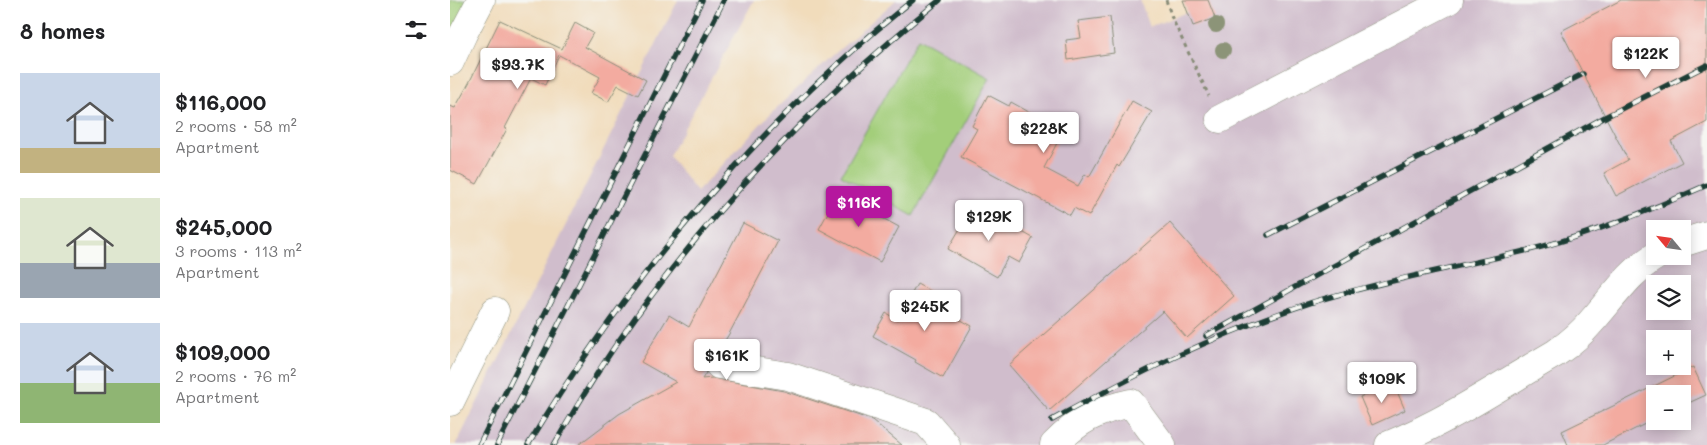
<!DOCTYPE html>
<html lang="en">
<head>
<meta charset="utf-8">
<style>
  :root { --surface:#fff; --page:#f6f6f6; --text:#202124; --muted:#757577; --accent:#b5179e }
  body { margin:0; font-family:Mali,sans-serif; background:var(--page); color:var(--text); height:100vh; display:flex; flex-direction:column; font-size:19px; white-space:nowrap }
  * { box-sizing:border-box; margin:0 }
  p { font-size:16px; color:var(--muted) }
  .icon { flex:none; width:28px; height:28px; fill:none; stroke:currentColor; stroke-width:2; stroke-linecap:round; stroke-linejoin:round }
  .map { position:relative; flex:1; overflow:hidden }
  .panel { display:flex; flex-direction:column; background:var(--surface); width:450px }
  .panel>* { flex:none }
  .needle { width:32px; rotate:299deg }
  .fabs { position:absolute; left:1196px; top:220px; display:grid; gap:10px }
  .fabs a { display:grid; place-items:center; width:45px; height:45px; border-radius:0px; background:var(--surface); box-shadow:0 2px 12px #0003; font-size:25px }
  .price { position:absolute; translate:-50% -42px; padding:0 11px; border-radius:5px; background:#fff; color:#222; font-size:16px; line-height:32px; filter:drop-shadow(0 1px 2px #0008) }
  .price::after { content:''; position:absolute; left:50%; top:30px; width:15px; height:11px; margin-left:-8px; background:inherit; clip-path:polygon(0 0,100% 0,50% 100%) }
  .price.selected { background:var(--accent); color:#fff }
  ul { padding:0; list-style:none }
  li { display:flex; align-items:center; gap:15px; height:125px; padding:0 20px }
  li span { display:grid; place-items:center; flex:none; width:140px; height:100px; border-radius:0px; color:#555 }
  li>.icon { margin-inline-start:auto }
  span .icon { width:60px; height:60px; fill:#fffc; stroke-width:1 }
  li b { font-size:21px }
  h2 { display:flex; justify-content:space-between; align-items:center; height:60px; padding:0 20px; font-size:21px }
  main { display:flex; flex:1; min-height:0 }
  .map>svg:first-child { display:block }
</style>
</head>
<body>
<main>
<section class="panel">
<h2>8 homes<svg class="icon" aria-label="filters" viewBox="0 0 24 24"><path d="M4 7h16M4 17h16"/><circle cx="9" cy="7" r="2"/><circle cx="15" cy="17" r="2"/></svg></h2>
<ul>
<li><span style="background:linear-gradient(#c9d6e8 75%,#c2b280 0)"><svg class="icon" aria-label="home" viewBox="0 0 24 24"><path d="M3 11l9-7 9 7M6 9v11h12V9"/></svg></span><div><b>$116,000</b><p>2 rooms · 58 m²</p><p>Apartment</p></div></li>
<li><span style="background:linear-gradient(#dfe7d0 65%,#9aa5b1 0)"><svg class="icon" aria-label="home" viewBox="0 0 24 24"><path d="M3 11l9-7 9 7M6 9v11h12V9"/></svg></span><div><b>$245,000</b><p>3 rooms · 113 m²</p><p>Apartment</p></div></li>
<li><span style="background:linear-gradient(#c9d6e8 60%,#8fb573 0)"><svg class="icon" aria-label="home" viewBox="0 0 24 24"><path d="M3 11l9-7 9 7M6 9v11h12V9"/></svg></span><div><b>$109,000</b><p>2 rooms · 76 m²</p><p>Apartment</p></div></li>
</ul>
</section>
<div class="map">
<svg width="1257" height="445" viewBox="0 0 1257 445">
  <rect width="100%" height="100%" fill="#f6f6f2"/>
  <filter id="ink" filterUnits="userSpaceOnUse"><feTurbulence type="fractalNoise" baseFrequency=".02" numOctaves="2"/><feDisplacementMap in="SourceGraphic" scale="10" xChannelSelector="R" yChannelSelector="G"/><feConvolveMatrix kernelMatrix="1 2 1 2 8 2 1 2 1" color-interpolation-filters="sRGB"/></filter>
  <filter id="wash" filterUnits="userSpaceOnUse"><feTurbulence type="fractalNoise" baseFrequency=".0096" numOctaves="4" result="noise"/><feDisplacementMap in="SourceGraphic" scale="20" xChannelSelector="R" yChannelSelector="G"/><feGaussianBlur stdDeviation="1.12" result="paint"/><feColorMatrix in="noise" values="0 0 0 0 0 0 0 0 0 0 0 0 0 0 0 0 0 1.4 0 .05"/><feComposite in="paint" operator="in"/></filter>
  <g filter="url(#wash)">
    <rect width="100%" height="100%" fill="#f1dcbb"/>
    <path fill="#d0bdcc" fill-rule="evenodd" d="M228 0H304L219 156 247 192 317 117 381 57 446 0H690L700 27 737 12 733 0H1257V445H6ZM1205 229H1232V256H1205ZM1205 284H1232V311H1205ZM1205 339H1232V366H1205ZM1205 394H1232V421H1205Z"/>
    <path fill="#a3ce7a" stroke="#618657" d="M0 0H19L0 41Z
      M468 38 540 78 463 216 391 175Z"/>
    <g id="blocks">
      <path fill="#f3aba0" d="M733 0H758L765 18 743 26Z
        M1171 0H1257V122L1221 141 1232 162 1166 196 1154 173 1178 160 1111 31Z
        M660 17 664 53 618 60 616 40 631 38 628 21Z
        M50 20 112 49 125 23 143 33 135 47 196 80 188 95 168 85 158 102 141 93 150 77 109 55 95 85 81 78 55 128 57 129 27 184 0 170V106L5 108 19 83Z
        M538 95 559 106 561 102 588 117 586 121 598 127 593 136 607 143 594 168 628 186 635 174 639 177 682 101 702 112 669 167 667 165 639 216 624 208 620 215 511 157 527 129 522 126Z
        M388 194 449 227 430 262 369 229Z
        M524 205 583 238 569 263 558 257 547 277 498 249Z
        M293 223 328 241 279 334 269 350 263 351 257 356 254 363 256 373 252 379 262 378 334 391 422 420 452 445H128L169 414 226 382 191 362 219 315 239 327Z
        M720 223 784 296 737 338 713 311 599 411 559 365Z
        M467 284 495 299 489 308 522 326 493 378 465 362 466 360 423 336 436 313 447 320Z
        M1243 367 1256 395 1232 406V394H1205V419L1153 445H1118L1112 431Z
        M943 382 955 410 922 425 910 397Z"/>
    </g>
  </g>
  <g filter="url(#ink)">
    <use href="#blocks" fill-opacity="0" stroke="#888c78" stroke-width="1"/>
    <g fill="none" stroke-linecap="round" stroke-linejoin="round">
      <g stroke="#888c78" stroke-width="29">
        <path id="minor" d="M770 119 999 0
          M1232 243 1257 235
          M269 365 338 376 476 422 496 445
          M0 402 45 311
          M604 445C628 420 648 410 681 403L712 445
          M939 445C998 421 1051 385 1106 353 1119 344 1131 334 1141 322 1161 300 1180 271 1206 256"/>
      </g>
      <g stroke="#888c78" stroke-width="29">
        <path id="major" d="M0 62 13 34 31 0"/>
      </g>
      <path stroke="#888c78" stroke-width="3" stroke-dasharray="4 4" stroke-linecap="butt" d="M716 0 722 18 759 96"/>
      <use href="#minor" stroke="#fff" stroke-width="28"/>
      <use href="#major" stroke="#fff" stroke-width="28"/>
      <g stroke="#1f3d34" stroke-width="5.5">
        <path id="rail" d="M818 235 1133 74
          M756 336 1155 117 1257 65
          M602 420C686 374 772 331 863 302 938 279 1015 266 1091 247 1147 232 1203 209 1257 185
          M29 445 252 0
          M47 445 274 0
          M78 445C179 277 309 123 463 0
          M104 445C125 409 146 373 170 339 259 211 368 98 490 0"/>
      </g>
      <use href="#rail" stroke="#f6f6f2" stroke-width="4" stroke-dasharray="11" stroke-linecap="butt"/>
    </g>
    <g fill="#8c9478">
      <circle cx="766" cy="25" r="8"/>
      <circle cx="773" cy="50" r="8"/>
    </g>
  </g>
</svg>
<div class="fabs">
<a><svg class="needle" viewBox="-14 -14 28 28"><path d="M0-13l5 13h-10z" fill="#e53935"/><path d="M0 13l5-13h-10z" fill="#757577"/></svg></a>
<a><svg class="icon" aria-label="layers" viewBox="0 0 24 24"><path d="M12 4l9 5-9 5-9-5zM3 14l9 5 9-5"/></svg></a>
<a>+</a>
<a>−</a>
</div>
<b class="price" style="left:1196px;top:79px">$122K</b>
<b class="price" style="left:68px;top:90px">$93.7K</b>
<b class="price" style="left:594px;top:154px">$228K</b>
<b class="price selected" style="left:409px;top:228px">$116K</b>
<b class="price" style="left:539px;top:242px">$129K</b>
<b class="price" style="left:475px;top:332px">$245K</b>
<b class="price" style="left:277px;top:381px">$161K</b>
<b class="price" style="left:932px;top:404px">$109K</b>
</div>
</main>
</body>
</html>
